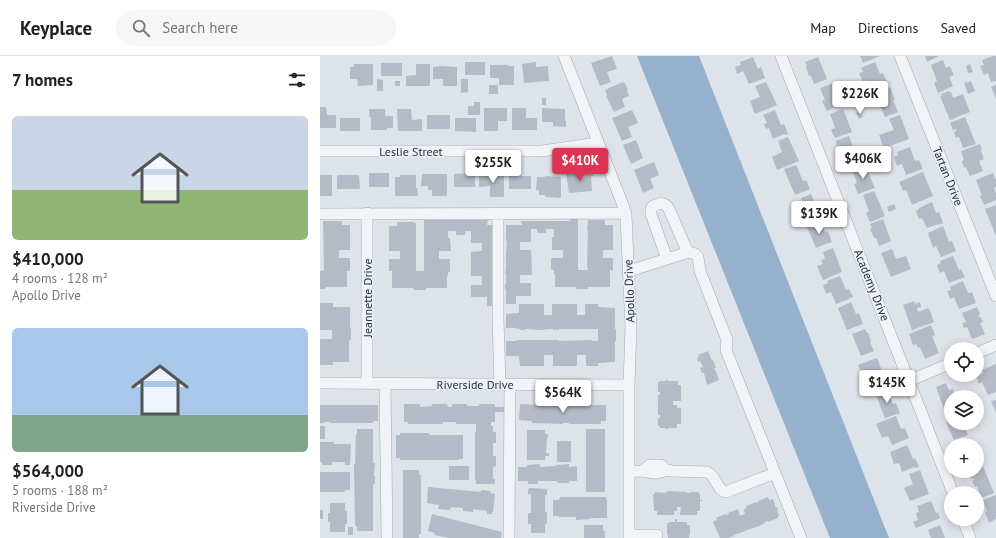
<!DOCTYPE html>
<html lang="en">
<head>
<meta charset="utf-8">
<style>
  :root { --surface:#fff; --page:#f6f6f6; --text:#222; --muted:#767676; --line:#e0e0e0; --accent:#db3553 }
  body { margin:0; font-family:"PT Sans",sans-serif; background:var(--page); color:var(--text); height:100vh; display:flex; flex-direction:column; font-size:15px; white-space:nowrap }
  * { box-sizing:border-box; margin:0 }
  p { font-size:13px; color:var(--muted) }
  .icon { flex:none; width:22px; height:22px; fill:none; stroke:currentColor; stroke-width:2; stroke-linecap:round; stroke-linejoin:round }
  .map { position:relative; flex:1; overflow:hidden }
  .side { display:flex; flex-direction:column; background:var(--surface); width:320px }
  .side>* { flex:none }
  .fabs { position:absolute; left:624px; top:286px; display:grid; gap:8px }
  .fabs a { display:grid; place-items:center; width:40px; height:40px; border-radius:50%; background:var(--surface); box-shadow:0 2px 10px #0003; font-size:20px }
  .price { position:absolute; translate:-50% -34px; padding:0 9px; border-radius:4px; background:#fff; color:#222; font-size:13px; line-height:26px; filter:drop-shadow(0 1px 2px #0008) }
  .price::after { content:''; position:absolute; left:50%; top:24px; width:12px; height:9px; margin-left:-6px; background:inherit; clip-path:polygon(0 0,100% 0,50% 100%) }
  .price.selected { background:var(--accent); color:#fff }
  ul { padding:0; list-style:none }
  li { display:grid; align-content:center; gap:8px; height:212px; padding:0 12px }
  li span { display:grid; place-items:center; height:124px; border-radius:6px; color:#555 }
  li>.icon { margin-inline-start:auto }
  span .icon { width:72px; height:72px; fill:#fffc; stroke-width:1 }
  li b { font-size:17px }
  h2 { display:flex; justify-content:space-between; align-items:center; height:48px; padding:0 12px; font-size:17px }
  header { display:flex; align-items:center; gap:24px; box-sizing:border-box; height:56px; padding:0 20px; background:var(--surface); border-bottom:1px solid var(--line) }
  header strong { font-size:19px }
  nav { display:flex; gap:22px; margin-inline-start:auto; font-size:14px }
  .search { width:280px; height:36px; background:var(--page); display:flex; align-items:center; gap:10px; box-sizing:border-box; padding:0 14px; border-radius:22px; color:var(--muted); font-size:15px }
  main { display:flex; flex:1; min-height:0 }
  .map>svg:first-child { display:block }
</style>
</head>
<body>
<header>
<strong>Keyplace</strong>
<div class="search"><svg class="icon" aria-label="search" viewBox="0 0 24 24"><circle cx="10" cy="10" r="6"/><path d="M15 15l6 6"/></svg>Search here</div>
<nav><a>Map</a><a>Directions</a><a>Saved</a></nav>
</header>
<main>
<section class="side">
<h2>7 homes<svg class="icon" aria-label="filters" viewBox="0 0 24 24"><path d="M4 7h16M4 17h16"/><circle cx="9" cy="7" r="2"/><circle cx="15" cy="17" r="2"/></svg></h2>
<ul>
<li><span style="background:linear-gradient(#c9d6e8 60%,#8fb573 0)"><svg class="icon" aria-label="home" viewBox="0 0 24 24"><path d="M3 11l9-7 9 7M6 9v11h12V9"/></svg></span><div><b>$410,000</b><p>4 rooms · 128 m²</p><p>Apollo Drive</p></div></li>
<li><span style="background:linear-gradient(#a9c7e8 70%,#7fa58c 0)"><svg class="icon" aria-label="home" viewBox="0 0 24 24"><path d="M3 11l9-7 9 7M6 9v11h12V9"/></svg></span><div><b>$564,000</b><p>5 rooms · 188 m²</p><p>Riverside Drive</p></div></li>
</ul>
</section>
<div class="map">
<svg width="676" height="482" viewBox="0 0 676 482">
  <rect width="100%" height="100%" fill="#dee2e9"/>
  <path fill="#95b1cd" d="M317 0H379L569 482H510Z"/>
  <path fill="#b4bbc6" d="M292 0 297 13 287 16 291 26 280 30 271 7Z
    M540 0H560L543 7Z
    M605 0H619L607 6Z
    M673 0H676V25L671 26 668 17 664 19 660 10 664 9 662 4Z
    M433 1 438 13 441 11 445 22 429 28 423 15 417 18 415 11 421 9 420 6Z
    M498 1 507 23 494 28 491 20H489L486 11 487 10 485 6Z
    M623 4 626 12 630 10 634 19 629 21 633 30 618 37 614 27 617 25 611 9Z
    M145 6H165V19H145Z
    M216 6V11L228 10 229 25 204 27 202 8Z
    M555 6 560 18 563 17 568 28 551 34 547 24 543 26 539 17 543 16 541 12Z
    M61 7H82V20H61Z
    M34 8H53V29L38 30 37 23H30V11H34Z
    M96 8H110V30H86V20L96 19Z
    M650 8 653 16 648 17 646 10Z
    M170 9H188V10H194V29H179V22H170Z
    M121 10 137 11V30H123V23H113V11Z
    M57 23 63 24V35H57Z
    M141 23H148V36L141 37Z
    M75 25H80V30H75Z
    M651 25 655 35 648 38 644 27Z
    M303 26 304 27H305L308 34 307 35 309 40 302 43 305 51 294 56 286 40 287 39 285 34Z
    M446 26 457 49 435 58 430 45 440 41 435 30Z
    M514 27 522 48 510 53V54L507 55 502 45 505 44 500 32Z
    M169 29H178V38H169Z
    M676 29V43L671 31Z
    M570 31 575 44H573L578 56 565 61 560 49 557 51 555 46 558 45 555 37Z
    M629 35V36H631L633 42 643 38 650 56 630 64 620 40H622L621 38Z
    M547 37 549 41 540 45 539 40Z
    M222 42H226V49H222Z
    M154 46H160V59H148V50H154Z
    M0 51H6L7 59H16V72H0Z
    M164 52H187V65H178V75H164Z
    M192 52H206V62H217V74H192Z
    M222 52 245 53V65H246V71L233 70V66H222Z
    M49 53H65V60H73V72H67V74H51V61H49Z
    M77 53H91L92 64 102 63V75H78Z
    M523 53 532 76 515 82 511 74 515 72 510 58Z
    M312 54 318 67 308 71 312 81 302 85 292 62Z
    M455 54 461 69 464 68 468 78 465 79 464 78 453 83 449 72 446 73 444 68 447 67 443 59Z
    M540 55 543 61 539 63 536 57Z
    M107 59H130V73H107Z
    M580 59 589 83 564 92 559 79 574 74 569 63Z
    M645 61 656 88 643 92 639 81 636 82 634 76 636 75V73L633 74 630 67Z
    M20 62H40V75H20Z
    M135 62H156V76L135 75Z
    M529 80 537 102 525 107 521 99 520 100 516 90 517 89 516 85Z
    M468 81 479 105 457 114 452 101 462 96 458 85Z
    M316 84 323 102 311 108 303 89Z
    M660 88 662 94 661 95 664 103 659 105 663 115 650 120 646 111 644 112 642 105 644 104 641 95Z
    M590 91 595 105 599 104 603 113 586 119 582 108 577 110 574 101 578 99 577 96Z
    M334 106 339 119 330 123 334 132 323 137 314 114Z
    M476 109 483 125 486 124 490 133 475 139 464 113Z
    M545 109 555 132 538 138 534 128 537 127 532 114Z
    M271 111 273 120H271L272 135 249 137 246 118 259 117 260 122 265 121 263 112Z
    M603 116 613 140 592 149 586 134 583 135 579 126Z
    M49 117H69V131H49Z
    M155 117V131H134V118Z
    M673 117 676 124V131L674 132 676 138V144L664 149 660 140 662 139 656 124Z
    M102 118H127V140H112V134H108V130H101Z
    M0 119H12V140H0Z
    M17 119H39L40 133H17Z
    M80 119H96V132H97L98 140H75V121H80Z
    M159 119H184V141H170V130L159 131Z
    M189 120H211V133H189Z
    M225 120 241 121V142L225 141V139H219V134H216L217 121H225Z
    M554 135 565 160 550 166 546 157 549 155 543 139Z
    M491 138 501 162 481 170 476 156 481 154 479 149 483 148 481 142Z
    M612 146 616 157 619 156 623 167 619 169V168L607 172 602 162 599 163 596 155 599 153V152Z
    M574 148 576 153 569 156 567 151Z
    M676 149V180L665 153Z
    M249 163H258V214H268L267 208 268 175H267L268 164H285V169H293V194H283V202H293V215L290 214V231H268V233H256V231H235V218H234V214H231V202H243V194H232V181H234V173H226V177H217V173H211V186H200V194H211L212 219H200V227H211V240H196V248H186V234L185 233V228H186V218H185L186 213V200L187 185H186V169H202L201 165H251Z
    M563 163 571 185 559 190 556 182H554L550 173 552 172 550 168Z
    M104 164H168L167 169H178L177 250H167V241H151V229H162V220H151V196L162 195V187H151V175H145V179H136V175H128V182H130L131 195H119V203H130V216H128V220L127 219V232H106V234H94L93 232H72V215H69V203H80V195H69V170H77V166H94V167H96V215H104Z
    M3 165H22V169H30V194H19V202H30V215H27V231H6L5 233H0V215L4 214Z
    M501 166 505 176 508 175 512 186 508 188V187L496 192 487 171Z
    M623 170 629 186 632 185 636 195 621 201 616 190 613 192 608 177Z
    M513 192 522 216 503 224 497 210 503 208 501 204 505 203 503 196Z
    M572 193 576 203 586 200 591 213 571 221 561 197Z
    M633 200 639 214 641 213 645 221 629 227 624 215 620 217 617 209 621 207 620 205Z
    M520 220 526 234 529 233 533 241 516 248 511 236 506 238 503 229 508 227 507 225Z
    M643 225 648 237 652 236 656 247 639 253 634 241 630 243 627 235 631 234 630 231Z
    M594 245 595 248 600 246 601 251 597 252 598 256 609 252 614 266 592 274 583 249Z
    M531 246 536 258 539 257 543 268 527 274 518 252Z
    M0 247H13V251H30V272H31V284H29V306H13V309H0V283H12V274H0Z
    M199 248H224V259H232V248H257V259H265V248H278V251L295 252V273H296V285H295V306L278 307V310H266V299H257V310H233V299H224V310H200L199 300H186V285H195L199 284H239V285L272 284V285H278V273H239V274H233V273L218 274 206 273 205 274H200V273L195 272H186V258L199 257Z
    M657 251 660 258 658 259V261L660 260 663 266 660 267 665 278 652 283 647 271 644 272 642 267 646 266 642 257Z
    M611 269 615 279 612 280 619 297 605 303 600 291 598 292 596 288 593 289 589 278Z
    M545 273 547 277H548L551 285 550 286 554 295 541 300 532 278Z
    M388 295 392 305 393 304 396 312H394L395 315H396L399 324 387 329 384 317H382L380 312 383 311 380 305 378 306 377 302 379 301 378 299Z
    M557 302 562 315 560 316 565 327 552 332 548 322 544 323 538 309Z
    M676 308V336L668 339 662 326 659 328 656 320 663 317 662 314Z
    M346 324H348V325H358V329H361V345H353V349H357V352H361V368H357V372H348V373H346V372H340V370H338V362H340V359H338V339H340V336H338V326H340V325H346Z
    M626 327 629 334 633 333 634 337 641 334 644 341H631V353L625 356 616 331Z
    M566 332 573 348 576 347 580 357 565 362 555 337Z
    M676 344V357L671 345Z
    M84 348H100V351L112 350V348H127L128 351H132V348H147V350H159V348H175V351H184V356H175V366H171V370H173V376H176V387H173V400H176V410L173 411V423H175V428H156V424H155V376H156V368H136V366H123V368H88V366H84Z
    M200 348 222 349V348H270V349H286V365H281V368H249V367H243V368L212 367V365L199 364Z
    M0 349H58V365H53V367H10V366H4V367H0Z
    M576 360 581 373 585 372 589 382 572 389 568 380 562 382 556 368Z
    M631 360V367H651L644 370 648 379 634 384 626 366H627L626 362Z
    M0 370H5V383H0Z
    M37 373H53V407H55L54 420H55V428H53V475H37V470H35L34 408H35L36 378H37Z
    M266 373H285V436H266Z
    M207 374H225V378H228V381H227L226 397H229V400H225V404H207Z
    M80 377H109V379H143V403H139V404H80V402H76V379H80Z
    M237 385H251V406H237Z
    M0 386H14V388H31L30 409H25V406H12V409H2V406H0Z
    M587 389 593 403 595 402 599 411 595 412 594 411 582 416 579 407 574 408 570 396Z
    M220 408V411L236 410V409L249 408V411L257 410V425H249V427H237V425H218V428H208V425H198V411H207V409Z
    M129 410H149V424H129Z
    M663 410 674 437 661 442 657 430 655 431 652 425 654 424V422L651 423 648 416 651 415H657V412Z
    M83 414H99V419H101V478H99V482H83Z
    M600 414 609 438 590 445 584 432 593 428 589 418Z
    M0 416H30V434H25V436H0Z
    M108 431 161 436V434L171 435 170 437 175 438 173 456H172V458H167V455L153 453V456L143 455V452L131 451 130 454 118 453 119 449 107 447Z
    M211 432 227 433V439H225V456H227V468H225V477H211V468H208V457H211V438H208V433Z
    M347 435 367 436V437H370V436H379V438H380V444H382V445H380V455H377V459H360L361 451H357V455H354V459H337V455H334L333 438H335V436L347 437Z
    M676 439V463L669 467 665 456 667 455 663 444Z
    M240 441H286V443H287V462H270V463L256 464V461H239V460H233V444H239Z
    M448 441 449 444 453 443 456 452 457 451 458 453H457L459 460H458V462L448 466 447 465 444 467V468L417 478 413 479 414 480 408 482H400L393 466 397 464 396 462 405 458 406 459 409 458 408 457 418 453 420 460 425 458 424 453 427 452 426 450 436 446V447L439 446 438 445Z
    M611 445 616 457H618L620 462 596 472 593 466 598 464 596 457 599 456 597 450Z
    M10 447H25V455H27V468H25V476H10V466H8V457H10Z
    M0 454H3V463H0Z
    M112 458 182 476 181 482H129L114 479 115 477 108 475Z
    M355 463H357V466H367V469H370V479H369V482H348V479H347V467H349V466H355Z
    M264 469H283V475H285V482H264Z
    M620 469 625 482H611L608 474Z
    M28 471H33V479H28Z"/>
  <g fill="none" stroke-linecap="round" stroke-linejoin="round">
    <g stroke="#a3a9b3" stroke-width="12">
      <path id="minor" d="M244 0 303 149 306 160 311 271 309 329V482
        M461 0 633 437
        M580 0 676 240
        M0 95H222L278 87
        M47 157V327
        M178 157V264L180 328
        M0 158 306 157
        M347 203 331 158V154L332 151C339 146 345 146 349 153L368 197
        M309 215 369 196 375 198 378 201 380 215 407 284 406 294 481 482
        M657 297 676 289
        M589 325 631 307
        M0 327 309 329
        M65 327 67 480
        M346 414 352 415 387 416C397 420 396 434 406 436L455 417
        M309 416C313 415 318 415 323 415 332 417 337 419 346 414L341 409H330L322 415
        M643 463 650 482
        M309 479H337
        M189 482 190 328"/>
    </g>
    <use href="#minor" stroke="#f1f3f7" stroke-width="11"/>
  </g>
  <g text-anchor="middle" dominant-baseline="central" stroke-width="3" stroke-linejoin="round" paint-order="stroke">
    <g font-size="12" fill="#253041" stroke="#edf1f6">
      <text x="91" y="95">Leslie Street</text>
      <text transform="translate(628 120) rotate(68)">Tartan Drive</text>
      <text transform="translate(552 229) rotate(68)">Academy Drive</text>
      <text transform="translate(309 235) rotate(-92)">Apollo Drive</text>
      <text transform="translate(47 242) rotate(-90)">Jeannette Drive</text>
      <text x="155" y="328">Riverside Drive</text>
    </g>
  </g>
</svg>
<div class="fabs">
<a><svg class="icon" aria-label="locate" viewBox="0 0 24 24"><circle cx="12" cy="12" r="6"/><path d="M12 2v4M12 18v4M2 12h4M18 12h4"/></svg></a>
<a><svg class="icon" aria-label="layers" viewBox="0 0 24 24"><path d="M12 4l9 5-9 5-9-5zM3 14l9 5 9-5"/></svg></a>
<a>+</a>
<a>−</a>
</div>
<b class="price" style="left:540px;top:59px">$226K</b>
<b class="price" style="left:543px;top:124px">$406K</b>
<b class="price selected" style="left:260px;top:126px">$410K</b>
<b class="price" style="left:173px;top:128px">$255K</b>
<b class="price" style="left:499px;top:179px">$139K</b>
<b class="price" style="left:567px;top:348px">$145K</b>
<b class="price" style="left:243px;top:358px">$564K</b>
</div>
</main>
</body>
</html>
